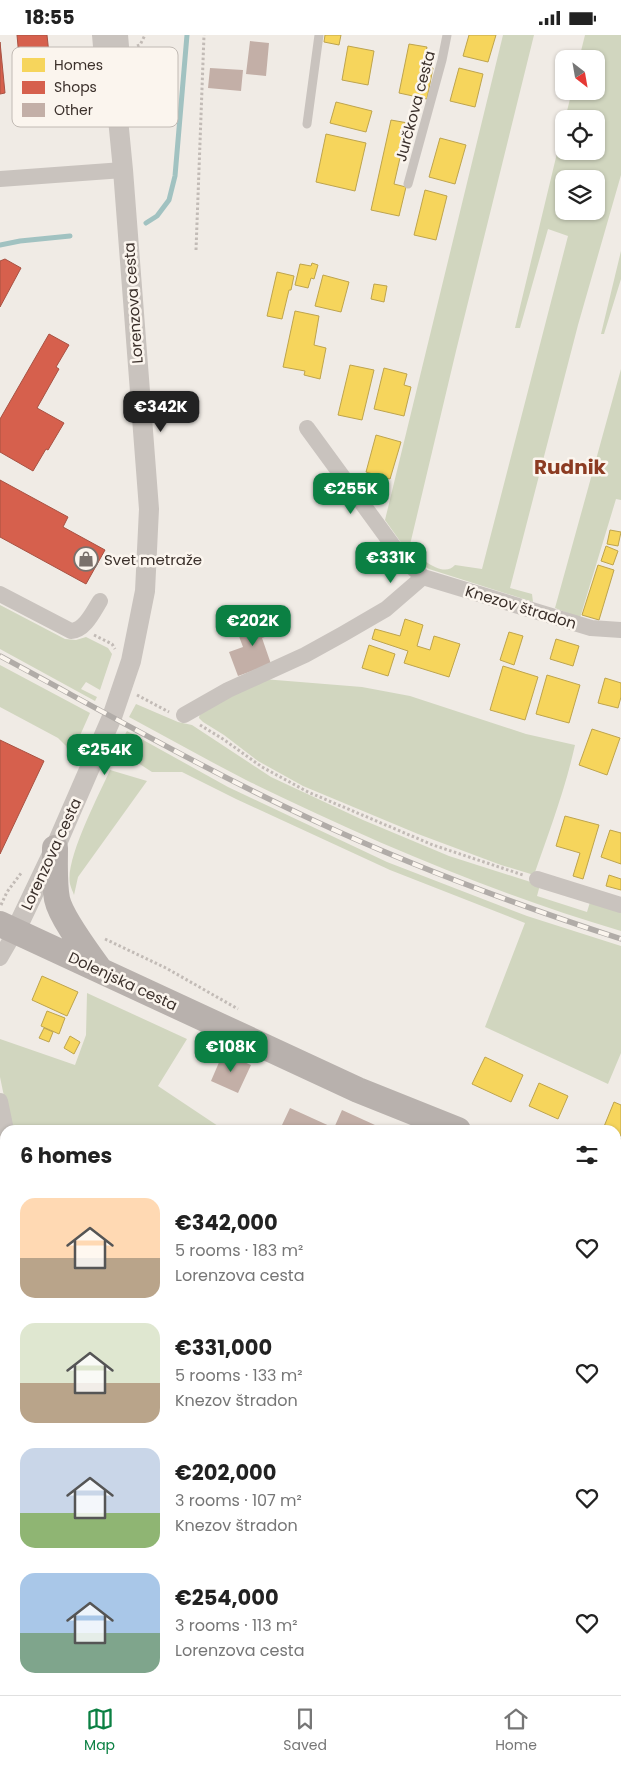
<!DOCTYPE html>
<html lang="en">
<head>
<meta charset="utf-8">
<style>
  :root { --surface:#fff; --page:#f2f2f2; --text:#222; --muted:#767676; --line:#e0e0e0; --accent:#0b8043 }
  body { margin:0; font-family:Poppins,sans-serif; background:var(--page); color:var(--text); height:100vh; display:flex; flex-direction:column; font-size:19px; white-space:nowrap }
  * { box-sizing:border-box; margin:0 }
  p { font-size:16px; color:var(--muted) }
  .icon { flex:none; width:28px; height:28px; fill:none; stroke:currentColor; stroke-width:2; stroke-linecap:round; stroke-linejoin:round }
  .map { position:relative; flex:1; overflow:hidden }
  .details { position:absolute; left:0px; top:1090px; width:621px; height:570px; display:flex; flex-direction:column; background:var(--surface); border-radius:15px 15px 0 0; box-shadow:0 1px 4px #0004 }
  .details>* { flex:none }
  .needle { width:32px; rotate:149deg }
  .controls { position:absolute; left:555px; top:15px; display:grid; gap:10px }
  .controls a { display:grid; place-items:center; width:50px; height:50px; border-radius:10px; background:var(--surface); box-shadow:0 1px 4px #0004; font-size:25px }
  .price { position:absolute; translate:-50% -42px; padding:0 11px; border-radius:10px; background:var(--accent); color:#fff; font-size:16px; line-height:32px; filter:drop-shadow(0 1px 2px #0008) }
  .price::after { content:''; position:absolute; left:50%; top:30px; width:15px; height:11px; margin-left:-8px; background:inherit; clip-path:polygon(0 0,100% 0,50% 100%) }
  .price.current { background:#222; color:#fff }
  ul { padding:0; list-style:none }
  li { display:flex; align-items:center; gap:15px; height:125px; padding:0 20px }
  li span { display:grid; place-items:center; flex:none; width:140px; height:100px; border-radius:15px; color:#555 }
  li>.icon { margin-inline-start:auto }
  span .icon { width:60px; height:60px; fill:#fffc; stroke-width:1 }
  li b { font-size:21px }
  h2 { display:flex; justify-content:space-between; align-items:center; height:60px; padding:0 20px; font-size:21px }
  .status { display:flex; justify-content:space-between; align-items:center; height:35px; padding:0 25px; background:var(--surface); direction:ltr }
  .status svg { height:14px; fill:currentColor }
  .dock { display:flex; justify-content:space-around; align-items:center; height:70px; border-top:1px solid var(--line); background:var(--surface); font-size:14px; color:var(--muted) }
  .dock a { display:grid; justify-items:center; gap:2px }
  .dock .current { color:var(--accent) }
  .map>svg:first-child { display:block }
</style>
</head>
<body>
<div class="status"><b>18:55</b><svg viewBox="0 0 49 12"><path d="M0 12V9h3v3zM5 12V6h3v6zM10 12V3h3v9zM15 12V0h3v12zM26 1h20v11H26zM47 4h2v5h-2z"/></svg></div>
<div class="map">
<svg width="621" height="1660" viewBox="0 0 621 1660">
  <rect width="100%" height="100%" fill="#f0ebe5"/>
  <path fill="#d1d6bf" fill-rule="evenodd" d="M503 0H534L456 316 409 514C420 522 443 544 455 530L482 534 568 201 548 194 520 293H515L564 89V116H596V84H565L572 56H596V24H579L585 0H621V140L578 290 510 553 532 559 533 567 429 534 412 523 385 485ZM564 144H596V176H564Z
    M621 216V244L604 299H601Z
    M621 334V465L616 464 580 583 555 573Z
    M0 570 65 604 76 605 86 602 108 613 112 619 100 655 86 647 81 654 97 662 95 666 0 614Z
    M0 630 90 678 70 723 66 711 58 703 0 672Z
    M263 644 362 652 410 661 526 699 575 710C565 755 549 797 534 840L501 830 418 799 303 751 258 726 224 700 203 687 199 683 200 678Z
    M136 669 178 687 192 690 271 742 363 785 449 821 540 850 537 861 587 877 590 867 621 877V896C492 858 367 804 246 745 207 725 168 703 129 682Z
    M127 696 228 752 387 827 527 881 621 911V1018L608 1049 485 992 525 888 390 835 236 764 182 737H152L121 717 120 708Z
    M110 735 147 746 78 842 74 860C73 857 71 853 70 849 65 824 99 760 110 735Z
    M87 958 187 1004 158 1051 224 1095H11L0 1042V1004L75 1030 86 1000Z
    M0 1560 5 1564V1655H476V1660H0Z"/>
  <path fill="#f6d55c" stroke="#bea44d" d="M325 0H341L339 10 324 7Z
    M469 0H496L488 27 463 21Z
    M409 9 427 12 423 31 433 33 427 64 399 58Z
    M348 11 374 16 368 50 342 45Z
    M459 33 483 39 475 72 450 66Z
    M336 67 372 76 366 97 330 88Z
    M391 85 408 88 394 149 406 152 399 181 371 175Z
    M326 99 366 108 355 156 316 147Z
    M440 103 466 110 455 149 429 142Z
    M425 155 447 161 436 205 414 200Z
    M312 228 318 230 314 244 311 243 308 253 295 250 300 229 311 231Z
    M277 237 294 241 291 255H289L282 284 267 281Z
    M323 240 349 247 341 277 315 271Z
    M374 249 387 251 384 267 371 264Z
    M295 276 319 281 314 310 326 313 320 344 304 340 305 336 283 332Z
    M350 330 374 335 362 385 338 380Z
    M384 333 407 339 404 350 411 352 404 381 374 374Z
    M376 400 401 407 390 444 366 437Z
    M610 495 621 497 618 511 607 509Z
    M606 511 618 516 613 530 601 526Z
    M598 530 614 535 599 585 582 580Z
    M405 584 423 590 417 611 430 615 434 601 460 609 449 642 404 628 408 616 372 604 375 594 400 601Z
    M509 597 523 601 514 630 500 625Z
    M556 604 579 611 573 631 550 624Z
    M369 610 395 619 388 641 362 633Z
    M503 631 538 642 525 685 490 675Z
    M547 640 580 650 569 688 536 679Z
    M605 643 621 648V662L618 673 598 668Z
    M592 694 620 703 607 740 579 730Z
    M565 781 599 790 583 844 573 841 580 818 556 811Z
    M610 795 621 798V829L601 822Z
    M609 840 621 844V855L606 851Z
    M42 941 78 957 67 981 32 965Z
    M47 976 65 983 59 999 41 991Z
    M44 993 53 997 49 1007 39 1003Z
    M70 1001 80 1007 74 1019 64 1013Z
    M485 1022 523 1040 511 1067 472 1049Z
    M539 1048 568 1061 558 1084 529 1071Z
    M614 1067 621 1070V1101L616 1100V1095L603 1094Z
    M616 1102 621 1104V1134L616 1132Z
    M0 1159 5 1167V1190L0 1193Z
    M0 1301 5 1304V1328L0 1335Z
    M616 1303 621 1305V1317L616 1326Z
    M617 1335 621 1337V1381L616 1379Z
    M5 1394V1429L0 1432V1397Z
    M616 1418 621 1419V1448L616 1446Z
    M616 1474 621 1476V1508L616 1506Z
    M0 1513 5 1518V1533L0 1538Z
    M517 1655H548L547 1660H516Z"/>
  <path fill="#d6604d" stroke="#a85243" d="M17 0H47L49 19 19 22Z
    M0 7 5 58 0 59Z
    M5 224 21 233 0 272V226Z
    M49 299 69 310 56 332 59 334 37 373 64 388 48 415 46 414 33 436 0 417V384Z
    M0 445 68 482 63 492 105 515 86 549 0 502Z
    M0 705 44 726 0 819Z"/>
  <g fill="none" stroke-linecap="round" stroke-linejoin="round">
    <path stroke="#a1c2c1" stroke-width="5" d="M146 188 157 181 169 165 175 141 187 0
      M0 210 20 206 70 201"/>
  </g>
  <path fill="#c3afa7" d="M250 6 269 8 266 41 246 39Z
    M210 33 243 35 241 56 208 53Z
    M274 583 279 597 262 603 271 629 238 641 229 617 243 612 237 596Z
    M223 1018 251 1030 238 1058 211 1046Z
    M290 1073 334 1093 342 1075 375 1090 373 1095H293L282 1090Z"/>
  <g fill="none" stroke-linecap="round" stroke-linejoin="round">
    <path stroke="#c2bbb6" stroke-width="3" stroke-dasharray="2.5 2.5" stroke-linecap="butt" d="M137 11 140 10 145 0
      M196 215 204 0
      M94 600 112 609 115 614
      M137 660 169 677
      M200 690 223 704 262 732 308 757 433 810 523 840
      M1 870 7 857 22 837
      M105 904 166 933 238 974
      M147 1655 148 1660"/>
    <path stroke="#c9c3be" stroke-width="9" d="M307 89 319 0
      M408 149 442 25 447 0
      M616 1246H621"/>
    <path stroke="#c9c3be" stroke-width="16" d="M0 144 123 135
      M307 393 402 523 423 542
      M0 559 71 596C85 595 93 577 100 566
      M184 680 228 655 305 620 343 599 386 574 423 542 591 593 621 595
      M537 844 621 870
      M0 923 15 897
      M0 1066 6 1095
      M0 1364 5 1370
      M0 1499 5 1508
      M616 1527 621 1522
      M551 1660 552 1655"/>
    <path stroke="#c9c3be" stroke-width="20" d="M116 63 122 46 118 0
      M15 897 55 813 112 682 131 626 145 556 149 474 123 135 116 63 106 46 102 0"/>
    <path stroke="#b8b1ad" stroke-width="26" d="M55 813C55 830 54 848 57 864 61 883 88 918 100 935
      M0 889 358 1055 458 1095
      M616 1155 621 1157"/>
    <g stroke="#b1aca8" stroke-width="5.5">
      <path id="rail" d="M0 621C104 677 207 736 315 786 414 832 517 870 621 904"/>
    </g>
    <use href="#rail" stroke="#fbf5ee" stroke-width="4" stroke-dasharray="11" stroke-linecap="butt"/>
  </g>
  <defs>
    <g id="shop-ring" transform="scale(1.25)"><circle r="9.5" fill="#fbf5ee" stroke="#7a716c" stroke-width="1.5"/><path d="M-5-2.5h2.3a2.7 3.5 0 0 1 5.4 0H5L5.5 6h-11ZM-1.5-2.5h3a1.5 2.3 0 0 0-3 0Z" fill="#7a716c"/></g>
  </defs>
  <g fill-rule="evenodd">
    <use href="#shop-ring" x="86" y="524"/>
  </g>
  <g text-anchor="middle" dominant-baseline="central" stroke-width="5" stroke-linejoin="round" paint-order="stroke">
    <g font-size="15" fill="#3b302b" stroke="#fbf5ee">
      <text transform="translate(415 71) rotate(-75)">Jurčkova cesta</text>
      <text transform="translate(133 268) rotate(-94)">Lorenzova cesta</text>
      <text transform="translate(521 572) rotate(17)">Knezov štradon</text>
      <text transform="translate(51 819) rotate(-65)">Lorenzova cesta</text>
      <text transform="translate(123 946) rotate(25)">Dolenjska cesta</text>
    </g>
    <g font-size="15" fill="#3b302b" stroke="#fbf5ee" text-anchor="start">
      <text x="104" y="524">Svet metraže</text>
    </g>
    <g font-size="20" font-weight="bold" fill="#8c3b22" stroke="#fbf5ee">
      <text x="570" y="432">Rudnik</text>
    </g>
  </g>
  <rect x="12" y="12" width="166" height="80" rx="8" fill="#fbf5ee" stroke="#c1bab4" stroke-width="1"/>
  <rect x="22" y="23" width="23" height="14" fill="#f6d55c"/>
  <rect x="22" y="46" width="23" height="13" fill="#d6604d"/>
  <rect x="22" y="68" width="23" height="14" fill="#c3afa7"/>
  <g font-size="14" fill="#3b302b">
    <text x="54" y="35">Homes</text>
    <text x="54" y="57">Shops</text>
    <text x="54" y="80">Other</text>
  </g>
</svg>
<div class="controls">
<a><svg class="needle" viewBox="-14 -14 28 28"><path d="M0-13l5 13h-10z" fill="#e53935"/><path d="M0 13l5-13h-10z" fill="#767676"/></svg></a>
<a><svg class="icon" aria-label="locate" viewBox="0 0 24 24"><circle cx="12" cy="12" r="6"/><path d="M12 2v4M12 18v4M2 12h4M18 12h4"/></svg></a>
<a><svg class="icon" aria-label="layers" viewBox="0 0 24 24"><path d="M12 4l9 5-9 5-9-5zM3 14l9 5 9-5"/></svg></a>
</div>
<b class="price current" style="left:161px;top:398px">€342K</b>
<b class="price" style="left:351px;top:480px">€255K</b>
<b class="price" style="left:391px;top:549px">€331K</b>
<b class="price" style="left:253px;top:612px">€202K</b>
<b class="price" style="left:105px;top:741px">€254K</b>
<b class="price" style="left:231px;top:1038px">€108K</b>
<section class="details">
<h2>6 homes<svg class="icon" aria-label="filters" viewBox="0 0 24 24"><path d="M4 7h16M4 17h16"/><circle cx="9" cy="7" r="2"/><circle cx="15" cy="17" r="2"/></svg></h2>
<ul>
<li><span style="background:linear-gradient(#ffd9b3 60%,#b9a48a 0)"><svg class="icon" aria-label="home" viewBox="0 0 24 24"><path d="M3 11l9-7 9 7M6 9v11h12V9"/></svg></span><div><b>€342,000</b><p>5 rooms · 183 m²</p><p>Lorenzova cesta</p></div><svg class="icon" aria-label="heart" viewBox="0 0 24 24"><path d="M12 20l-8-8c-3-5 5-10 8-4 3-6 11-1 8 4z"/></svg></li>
<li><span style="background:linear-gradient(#dfe7d0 60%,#b9a48a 0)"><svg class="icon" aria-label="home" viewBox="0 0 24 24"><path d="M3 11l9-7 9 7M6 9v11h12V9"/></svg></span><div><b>€331,000</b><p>5 rooms · 133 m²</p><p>Knezov štradon</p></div><svg class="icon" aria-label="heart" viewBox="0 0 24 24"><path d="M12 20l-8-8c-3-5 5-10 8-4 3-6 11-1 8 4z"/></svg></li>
<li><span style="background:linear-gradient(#c9d6e8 65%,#8fb573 0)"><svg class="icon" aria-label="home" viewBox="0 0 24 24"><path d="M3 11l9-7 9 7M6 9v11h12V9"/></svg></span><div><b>€202,000</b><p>3 rooms · 107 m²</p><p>Knezov štradon</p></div><svg class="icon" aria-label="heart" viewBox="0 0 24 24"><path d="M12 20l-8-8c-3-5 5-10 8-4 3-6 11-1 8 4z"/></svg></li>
<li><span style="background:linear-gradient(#a9c7e8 60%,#7fa58c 0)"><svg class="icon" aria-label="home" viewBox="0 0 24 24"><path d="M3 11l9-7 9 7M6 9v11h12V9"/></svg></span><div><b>€254,000</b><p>3 rooms · 113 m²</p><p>Lorenzova cesta</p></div><svg class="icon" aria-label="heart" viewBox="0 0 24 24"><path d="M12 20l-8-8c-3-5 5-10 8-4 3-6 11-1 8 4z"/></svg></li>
</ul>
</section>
</div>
<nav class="dock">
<a class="current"><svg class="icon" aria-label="map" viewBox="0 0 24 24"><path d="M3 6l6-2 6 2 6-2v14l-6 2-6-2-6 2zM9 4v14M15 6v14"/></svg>Map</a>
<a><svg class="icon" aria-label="saved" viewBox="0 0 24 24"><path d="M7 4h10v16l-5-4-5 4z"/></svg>Saved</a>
<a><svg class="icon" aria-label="home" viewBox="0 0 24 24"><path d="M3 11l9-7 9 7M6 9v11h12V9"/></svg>Home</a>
</nav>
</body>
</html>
